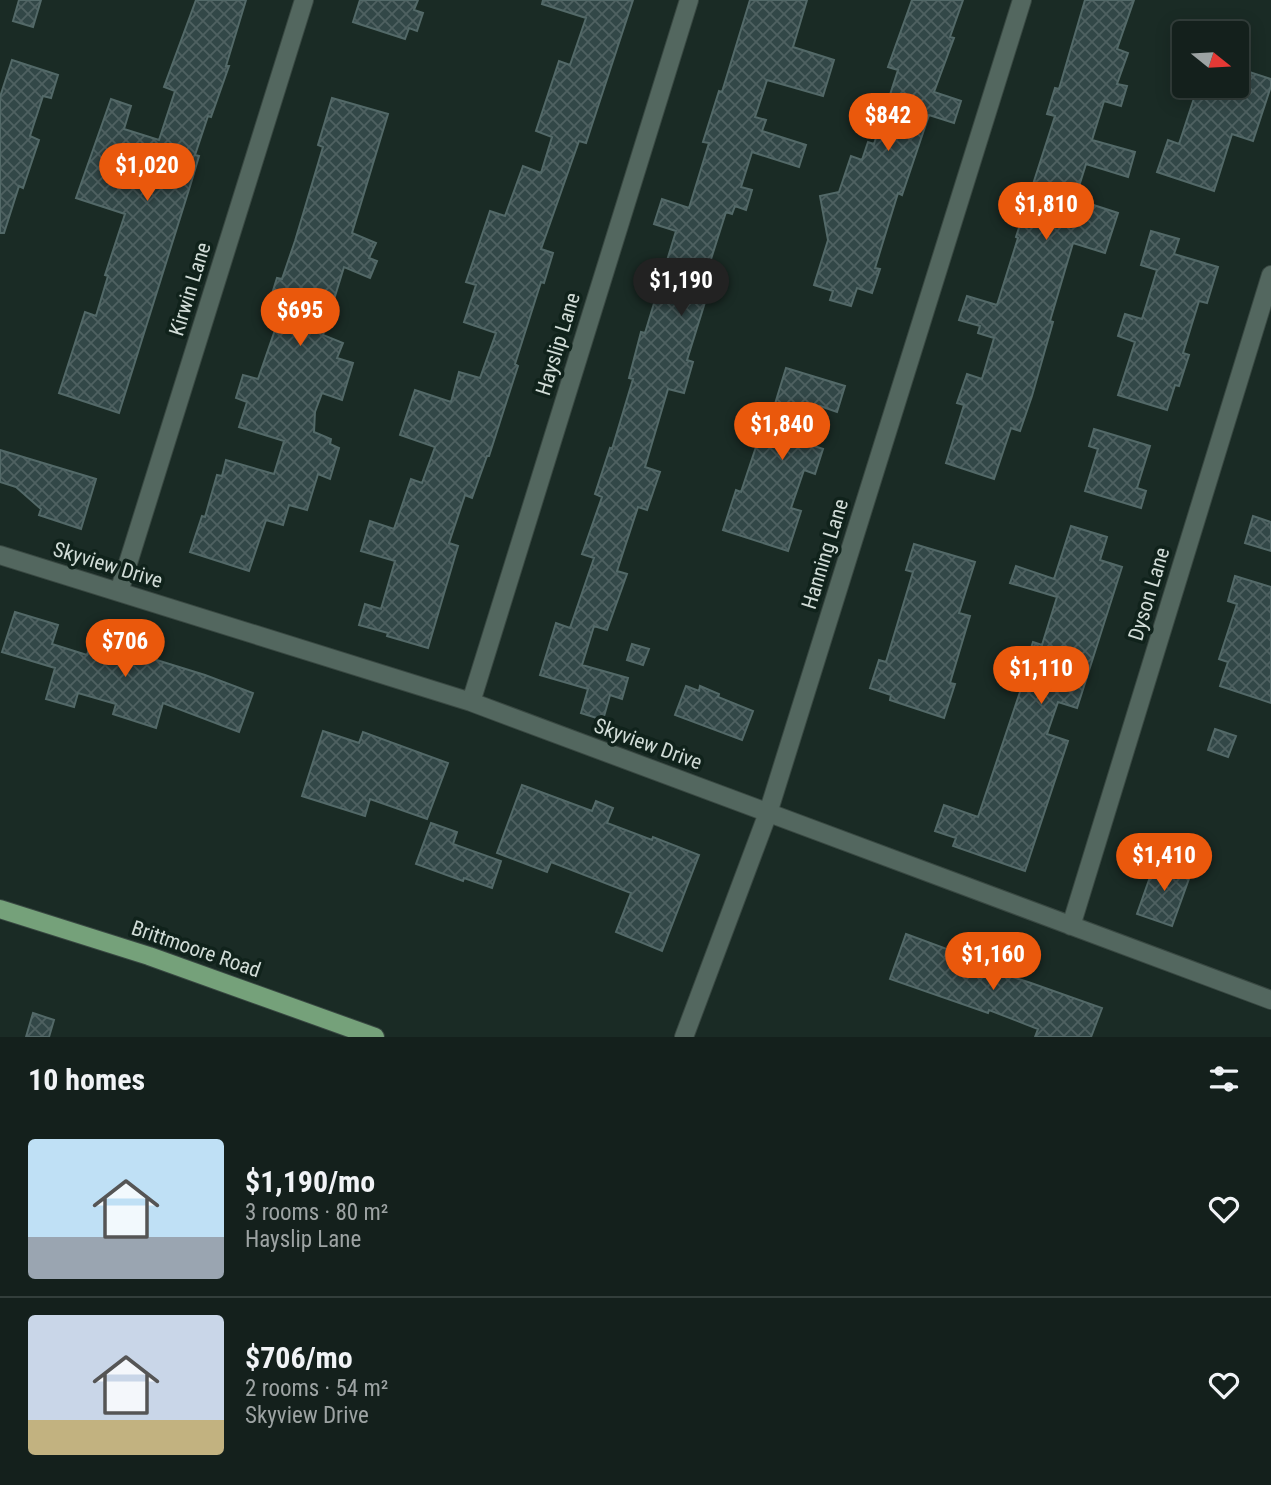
<!DOCTYPE html>
<html lang="en">
<head>
<meta charset="utf-8">
<style>
  :root { --surface:#14201c; --page:#1d2825; --text:#f1f3f6; --muted:#9da3a3; --line:#333e3b; --accent:#ea580c }
  body { margin:0; font-family:"Roboto Condensed",sans-serif; background:var(--page); color:var(--text); height:100vh; display:flex; flex-direction:column; font-size:26px; white-space:nowrap }
  * { box-sizing:border-box; margin:0 }
  p { font-size:23px; color:var(--muted) }
  .icon { flex:none; width:38px; height:38px; fill:none; stroke:currentColor; stroke-width:2; stroke-linecap:round; stroke-linejoin:round }
  .map { position:relative; height:1037px; overflow:hidden }
  .side { display:flex; flex-direction:column; background:var(--surface); flex:1 }
  .side>* { flex:none }
  .needle { width:46px; rotate:108deg }
  .tools { position:absolute; left:1172px; top:21px; display:grid; gap:14px }
  .tools a { display:grid; place-items:center; width:77px; height:77px; border-radius:7px; background:var(--surface); box-shadow:0 4px 18px #0003,0 0 0 2px var(--line); font-size:35px }
  .price { position:absolute; translate:-50% -60px; padding:0 16px; border-radius:24px; background:var(--accent); color:#fff; font-size:23px; line-height:46px; filter:drop-shadow(0 2px 4px #0008) }
  .price::after { content:''; position:absolute; left:50%; top:42px; width:21px; height:16px; margin-left:-10px; background:inherit; clip-path:polygon(0 0,100% 0,50% 100%) }
  .price.selected { background:#222; color:#fff }
  ul { padding:0; list-style:none }
  li { display:flex; align-items:center; gap:21px; height:175px; padding:0 28px }
  li+li { border-top:2px solid var(--line) }
  li span { display:grid; place-items:center; flex:none; width:196px; height:140px; border-radius:7px; color:#555 }
  li>.icon { margin-inline-start:auto }
  span .icon { width:84px; height:84px; fill:#fffc; stroke-width:1 }
  li b { font-size:30px }
  h2 { display:flex; justify-content:space-between; align-items:center; height:84px; padding:0 28px; font-size:30px }
  .map>svg:first-child { display:block }
</style>
</head>
<body>
<div class="map">
<svg width="1271" height="1037" viewBox="0 0 1271 1037">
  <defs>
    <pattern id="building-cross-hatch" width="8" height="8" patternUnits="userSpaceOnUse" patternTransform="scale(1.75)"><rect width="8" height="8" fill="#324747"/><path d="M0 0l8 8M0 8l8-8" fill="none" stroke="#4f6161"/></pattern>
  </defs>
  <rect width="100%" height="100%" fill="#1a2b25"/>
  <path fill="url(#building-cross-hatch)" stroke="#536968" stroke-width="2" d="M19 0H41L33 27 13 21Z
    M196 0H246L226 66H229L211 117 208 116 195 155 199 156 191 183 119 413 59 393 85 312 96 316 108 276 105 275 125 214 76 198 111 99 131 106 124 129 159 140 175 91 164 87Z
    M360 0H418L414 10 423 13 417 31 409 28 405 39 353 22Z
    M543 0H633L586 143 579 141 541 249 553 253 544 283 541 282 515 364 518 366 489 456H487L472 498 465 495 449 543 458 546 428 648 387 636 388 633 359 625 365 604 381 609 395 561 361 551 370 521 394 529 411 479 422 483 435 447 400 435 415 390 451 402 459 372 480 378 496 333 464 322 476 285 466 282 490 211 505 216 523 166 541 173 552 137 536 131 559 61 570 65 586 18 542 4Z
    M750 0H807L793 47 834 60 823 96 767 80 755 117 766 120 762 131 806 145 799 167 752 152 741 187 752 190 746 210 735 206 732 214 726 212 704 281 711 283 687 360 693 362 684 393 668 389 645 467 660 472 647 510 638 507 617 571 627 574 607 630 594 626 582 665 628 678 622 699 610 695 603 720 581 713 588 689 540 675 556 623 570 628 594 558 582 554 602 497 595 494 610 448 612 449 633 379 629 378 641 332 645 333 676 231 654 224 662 199 689 208 709 143 703 142 719 91 722 92Z
    M912 0H963L950 37 954 38 934 92 961 101 954 123 929 115 902 195 898 193 875 268 880 269 872 293 857 288 851 306 830 300 833 291 814 285 828 240 820 196 839 192 851 156 862 160 868 142 874 144 898 70 888 67Z
    M1085 0H1134L1117 49 1128 53 1117 84 1127 86 1121 106 1104 101 1092 140 1135 152 1128 177 1086 164 1075 199 1118 213 1105 253 1073 243 1050 321 1053 322 1032 396 1020 431 1011 428 994 479 946 463 964 405 957 403 967 374 982 379 994 338 978 333 980 326 959 320 967 296 997 305 1018 238 1016 237 1055 116 1047 114 1055 88 1059 89Z
    M12 60 58 75 51 98 43 96 30 136 39 140 23 188 19 186 4 233H0V97Z
    M1237 68 1271 79V86L1253 141 1232 134 1214 191 1157 172 1168 140 1179 144 1198 86H1237Z
    M332 98 388 114 352 233 376 243 369 258 377 261 370 278 344 267 323 335 343 343 337 358 353 363 342 400 322 393 315 412 314 432 331 439 330 444 339 448 330 479 318 474 307 510 289 505 283 525 266 520 249 571 190 552 202 516 205 517 217 475 222 476 226 460 274 474 284 441 239 427 247 402 236 398 243 375 258 379 276 327 271 325 280 300 271 297 277 278 282 279 295 241 323 147 318 145Z
    M1151 231 1179 239 1174 254 1218 267 1207 303 1199 301 1183 353 1189 355 1179 386 1175 385 1167 410 1118 395 1135 342 1118 336 1125 314 1142 319 1157 270 1141 265Z
    M786 368 845 386 837 412 820 406 808 444 823 449 815 474 804 470 791 508 801 511 788 551 723 530 736 490 741 492 762 429 767 430Z
    M1094 429 1150 446 1137 488 1146 491 1141 508 1085 491 1098 449 1089 446Z
    M0 450 96 479 81 529 39 515 41 509 16 487 0 482Z
    M1253 516 1271 522V551L1245 543Z
    M1071 526 1107 537 1100 560 1122 567 1077 708 1058 702 1047 734 1068 741 1025 871 953 846 956 838 935 831 944 805 978 817 1021 689 1018 688 1033 642 1042 645 1057 597 1010 583 1016 566 1054 579Z
    M914 544 975 562 959 613 970 616 950 683 955 684 944 718 890 700 891 695 870 688 879 660 886 662 913 572 906 570Z
    M1235 576 1271 587V703L1220 686 1228 662 1219 659 1237 604 1228 601Z
    M15 612 58 625 52 644 87 655 92 640 205 675 253 693 239 732 163 703 156 728 113 714 116 704 78 693 74 707 46 699 55 668 2 652Z
    M632 644 649 649 643 665 627 660Z
    M686 686 699 691 700 686 719 694 718 697 753 711 742 740 675 715Z
    M1215 729 1236 736 1228 757 1208 750Z
    M323 731 359 743 363 732 448 763 427 819 370 799 365 816 302 796Z
    M522 785 592 811 596 801 613 808 607 823 652 840 653 837 699 855 662 951 616 932 631 893 551 862 547 872 497 853Z
    M431 823 457 832 453 844 501 861 492 888 464 878 463 881 416 864Z
    M1156 860 1191 873 1172 926 1137 914Z
    M906 934 947 949 945 956 990 972 991 970 1031 983 1102 1008 1091 1037H1035L1038 1029 989 1010 988 1013 890 979Z
    M33 1013 54 1020 49 1037H26Z"/>
  <g fill="none" stroke-linecap="round" stroke-linejoin="round">
    <g stroke="#394842" stroke-width="20">
      <path id="minor" d="M0 555 471 702 1271 1000
        M119 592 304 0
        M471 702 689 0
        M1071 926 1271 275
        M684 1037 768 813 1022 0"/>
    </g>
    <g stroke="#394842" stroke-width="20">
      <path id="major" d="M0 909 149 956 375 1037"/>
    </g>
    <use href="#minor" stroke="#53675f" stroke-width="18"/>
    <use href="#major" stroke="#75a17a" stroke-width="18"/>
  </g>
  <g text-anchor="middle" dominant-baseline="central" stroke-width="7" stroke-linejoin="round" paint-order="stroke">
    <g font-size="21" fill="#d1dcd7" stroke="#10221b">
      <text transform="translate(190 289) rotate(-73)">Kirwin Lane</text>
      <text transform="translate(558 344) rotate(-73)">Hayslip Lane</text>
      <text transform="translate(825 554) rotate(-73)">Hanning Lane</text>
      <text transform="translate(108 565) rotate(17)">Skyview Drive</text>
      <text transform="translate(1149 594) rotate(-73)">Dyson Lane</text>
      <text transform="translate(648 744) rotate(20)">Skyview Drive</text>
      <text transform="translate(196 949) rotate(19)">Brittmoore Road</text>
    </g>
  </g>
</svg>
<div class="tools">
<a><svg class="needle" viewBox="-14 -14 28 28"><path d="M0-13l5 13h-10z" fill="#e53935"/><path d="M0 13l5-13h-10z" fill="#9da3a3"/></svg></a>
</div>
<b class="price" style="left:888px;top:153px">$842</b>
<b class="price" style="left:147px;top:203px">$1,020</b>
<b class="price" style="left:1046px;top:242px">$1,810</b>
<b class="price selected" style="left:681px;top:318px">$1,190</b>
<b class="price" style="left:300px;top:348px">$695</b>
<b class="price" style="left:782px;top:462px">$1,840</b>
<b class="price" style="left:125px;top:679px">$706</b>
<b class="price" style="left:1041px;top:706px">$1,110</b>
<b class="price" style="left:1164px;top:893px">$1,410</b>
<b class="price" style="left:993px;top:992px">$1,160</b>
</div>
<section class="side">
<h2>10 homes<svg class="icon" aria-label="filters" viewBox="0 0 24 24"><path d="M4 7h16M4 17h16"/><circle cx="9" cy="7" r="2"/><circle cx="15" cy="17" r="2"/></svg></h2>
<ul>
<li><span style="background:linear-gradient(#bfe0f5 70%,#9aa5b1 0)"><svg class="icon" aria-label="home" viewBox="0 0 24 24"><path d="M3 11l9-7 9 7M6 9v11h12V9"/></svg></span><div><b>$1,190/mo</b><p>3 rooms · 80 m²</p><p>Hayslip Lane</p></div><svg class="icon" aria-label="heart" viewBox="0 0 24 24"><path d="M12 20l-8-8c-3-5 5-10 8-4 3-6 11-1 8 4z"/></svg></li>
<li><span style="background:linear-gradient(#c9d6e8 75%,#c2b280 0)"><svg class="icon" aria-label="home" viewBox="0 0 24 24"><path d="M3 11l9-7 9 7M6 9v11h12V9"/></svg></span><div><b>$706/mo</b><p>2 rooms · 54 m²</p><p>Skyview Drive</p></div><svg class="icon" aria-label="heart" viewBox="0 0 24 24"><path d="M12 20l-8-8c-3-5 5-10 8-4 3-6 11-1 8 4z"/></svg></li>
</ul>
</section>
</body>
</html>
